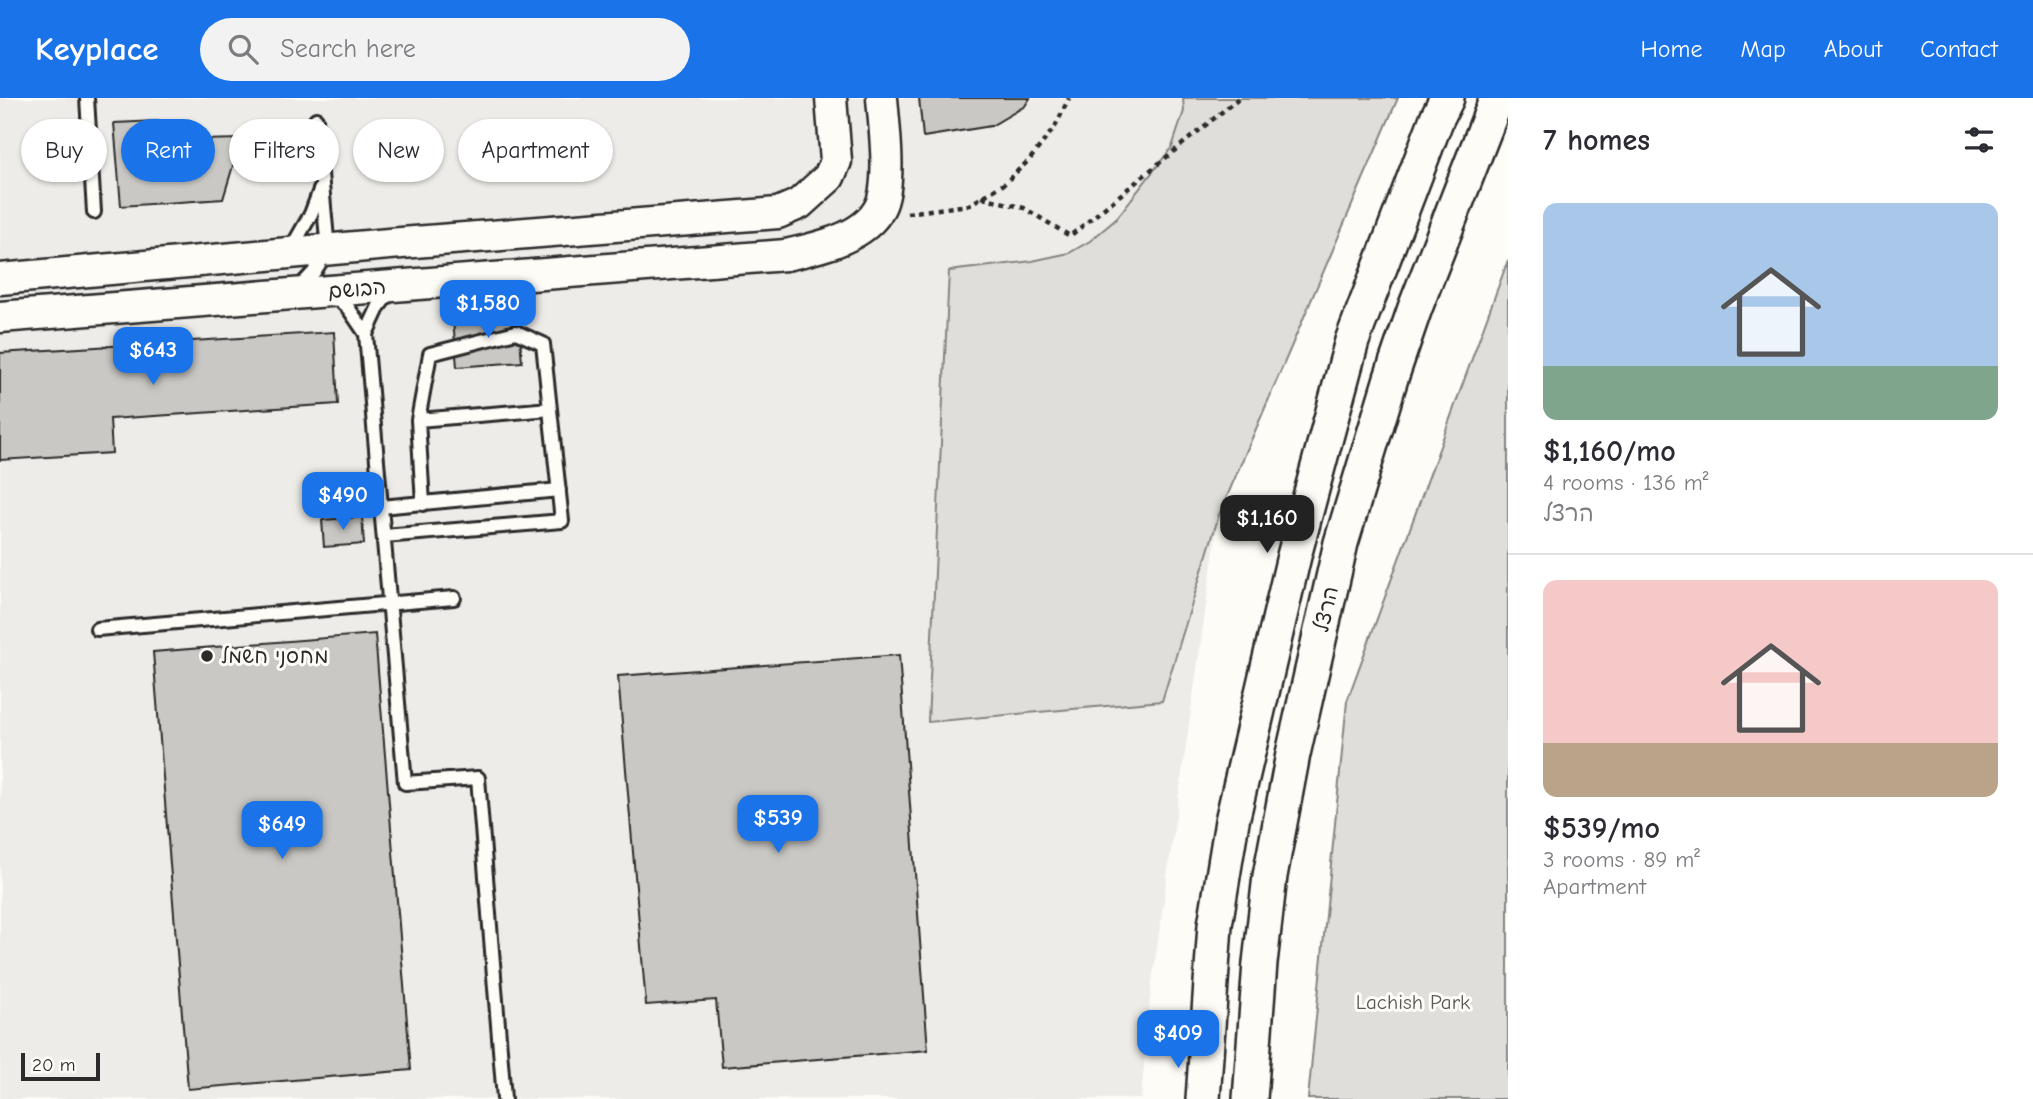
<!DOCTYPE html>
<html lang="en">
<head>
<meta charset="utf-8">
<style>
  :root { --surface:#fff; --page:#f2f2f3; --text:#2b2b33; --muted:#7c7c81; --line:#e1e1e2; --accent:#1a73e8 }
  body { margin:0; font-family:"Comic Neue","Playpen Sans Hebrew",sans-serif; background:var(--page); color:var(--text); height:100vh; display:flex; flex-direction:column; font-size:26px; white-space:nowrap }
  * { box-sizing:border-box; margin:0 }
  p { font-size:23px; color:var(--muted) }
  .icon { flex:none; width:38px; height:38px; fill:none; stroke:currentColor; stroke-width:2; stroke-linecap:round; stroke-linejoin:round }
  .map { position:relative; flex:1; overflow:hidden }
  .drawer { display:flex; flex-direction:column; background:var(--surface); width:525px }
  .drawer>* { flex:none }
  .banner { position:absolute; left:21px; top:21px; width:665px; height:63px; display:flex; gap:14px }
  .scale { position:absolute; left:21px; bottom:18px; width:79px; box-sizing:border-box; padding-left:7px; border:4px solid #2b2b2b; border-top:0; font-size:19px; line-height:24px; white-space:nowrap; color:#2b2b2b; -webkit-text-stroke:5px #fdfcf7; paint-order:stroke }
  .price { position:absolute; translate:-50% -60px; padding:0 16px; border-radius:14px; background:var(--accent); color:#fff; font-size:23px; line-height:46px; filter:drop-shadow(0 2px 4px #0008) }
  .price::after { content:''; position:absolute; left:50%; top:42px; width:21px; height:16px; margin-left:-10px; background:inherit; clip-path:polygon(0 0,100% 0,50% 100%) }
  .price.selected { background:#222; color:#fff }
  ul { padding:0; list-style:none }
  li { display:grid; align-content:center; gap:14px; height:371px; padding:0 35px }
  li+li { border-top:2px solid var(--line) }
  li span { display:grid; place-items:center; height:217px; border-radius:14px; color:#555 }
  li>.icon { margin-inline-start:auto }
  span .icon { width:126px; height:126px; fill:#fffc; stroke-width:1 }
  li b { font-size:30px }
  h2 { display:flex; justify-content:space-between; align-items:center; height:84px; padding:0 35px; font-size:30px }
  .tag { padding:0 24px; border-radius:32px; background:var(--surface); box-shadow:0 2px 5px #0004; font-size:24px; line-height:63px }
  .tag.selected { background:var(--accent); color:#fff }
  header { display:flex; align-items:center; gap:42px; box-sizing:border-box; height:98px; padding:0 35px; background:var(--accent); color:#fff }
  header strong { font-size:33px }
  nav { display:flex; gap:38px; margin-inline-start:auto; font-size:24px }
  .search { width:490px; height:63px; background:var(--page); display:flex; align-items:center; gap:18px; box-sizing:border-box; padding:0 24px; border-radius:38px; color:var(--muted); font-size:26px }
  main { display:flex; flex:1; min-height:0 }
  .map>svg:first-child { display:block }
</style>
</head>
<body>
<header>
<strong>Keyplace</strong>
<div class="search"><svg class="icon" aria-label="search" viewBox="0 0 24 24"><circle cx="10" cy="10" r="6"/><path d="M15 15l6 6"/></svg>Search here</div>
<nav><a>Home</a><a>Map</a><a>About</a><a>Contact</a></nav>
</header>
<main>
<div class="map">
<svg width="1508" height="1001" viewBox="0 0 1508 1001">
  <rect width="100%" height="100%" fill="#fdfcf7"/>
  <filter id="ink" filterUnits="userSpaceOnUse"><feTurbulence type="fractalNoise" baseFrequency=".0143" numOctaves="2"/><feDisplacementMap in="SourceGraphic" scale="14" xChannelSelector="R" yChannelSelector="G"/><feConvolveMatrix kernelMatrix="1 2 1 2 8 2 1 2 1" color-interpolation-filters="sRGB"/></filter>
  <g filter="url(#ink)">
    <path fill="#edece8" d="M0 0H1183L1184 12 1172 49 1115 122 1090 143 1069 155 1032 163 949 173 1162 603 1219 417 1151 891 1141 1001H0Z"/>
    <path fill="#dfdeda" stroke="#858482" stroke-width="2" d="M1183 0H1398L1219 417 1162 603 928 624 949 173 1032 163 1069 155 1090 143 1115 122 1172 49 1184 13Z
      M1508 162V1001H1308L1347 603Z"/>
    <path fill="#c9c8c4" stroke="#2b2b2b" stroke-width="2" d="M919 0H1030L1025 8 991 28 923 39Z
      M158 23 156 43 241 41 223 101 121 108 114 25Z
      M518 215 522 264 457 269 453 221Z
      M334 234 338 306 110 321 112 355 0 362V255Z
      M362 419 364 446 324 449 322 422Z
      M375 536 411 972 188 991 153 554Z
      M899 557 928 952 722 969 716 902 646 907 618 578Z"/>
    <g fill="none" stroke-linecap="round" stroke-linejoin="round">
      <g stroke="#2b2b2b" stroke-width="18">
        <path id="service" d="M87 0 94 114
          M291 151 311 116 320 92
          M298 191 314 174 328 152 316 21
          M392 191 379 208 366 236 405 685 478 680 504 1001
          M333 196 349 211 366 236
          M418 322 550 311
          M381 409 559 392
          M384 438 562 423 543 246 516 234 430 256 418 322 423 406
          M97 531 454 500"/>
      </g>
      <g stroke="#2b2b2b" stroke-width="35">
        <path id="tertiary" d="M0 181 389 146 778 115 799 106 829 79 836 63 831 0
          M0 219 786 157C817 150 865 140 880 109 892 85 884 27 882 0"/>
      </g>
      <g stroke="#2b2b2b" stroke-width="38">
        <path id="secondary" d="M1203 1001 1215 827 1232 723 1294 458 1352 243 1437 20 1447 0
          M1250 1001 1260 865 1270 778 1293 656 1341 445 1391 280 1415 210 1497 0"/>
      </g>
      <path stroke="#2b2b2b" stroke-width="4.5" stroke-dasharray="5 5" stroke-linecap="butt" d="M982 99 1024 110 1070 138 1239 0
        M907 115 969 107 1004 86 1030 61 1055 29 1069 0"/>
      <use href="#service" stroke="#fdfcf7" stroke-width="12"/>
      <use href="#tertiary" stroke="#fdfcf7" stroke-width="30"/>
      <use href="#secondary" stroke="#fdfcf7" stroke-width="33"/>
    </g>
  </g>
  <circle fill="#2b2b2b" stroke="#fdfcf7" stroke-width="2.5" cx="207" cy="558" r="7"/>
  <g text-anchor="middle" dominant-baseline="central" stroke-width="6" stroke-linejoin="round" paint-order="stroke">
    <g font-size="21" fill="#2b2b2b" stroke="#fdfcf7">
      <text transform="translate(357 191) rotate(-5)">הבושם</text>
      <text transform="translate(1326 511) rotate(-77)">הרצל</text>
    </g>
    <g font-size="21" fill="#2b2b2b" stroke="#fdfcf7" text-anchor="start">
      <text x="221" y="558">מחסני חשמל</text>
    </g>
    <g font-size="21" fill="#585857" stroke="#fdfcf7">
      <text x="1413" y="904">Lachish Park</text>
    </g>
  </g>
</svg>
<div class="scale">20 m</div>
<b class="price" style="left:488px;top:242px">$1,580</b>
<b class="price" style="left:153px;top:289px">$643</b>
<b class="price" style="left:343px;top:434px">$490</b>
<b class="price selected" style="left:1267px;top:457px">$1,160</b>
<b class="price" style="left:778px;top:757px">$539</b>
<b class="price" style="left:282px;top:763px">$649</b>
<b class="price" style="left:1178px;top:972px">$409</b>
<div class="banner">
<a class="tag">Buy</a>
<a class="tag selected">Rent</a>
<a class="tag">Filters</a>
<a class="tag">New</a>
<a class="tag">Apartment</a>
</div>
</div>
<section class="drawer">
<h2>7 homes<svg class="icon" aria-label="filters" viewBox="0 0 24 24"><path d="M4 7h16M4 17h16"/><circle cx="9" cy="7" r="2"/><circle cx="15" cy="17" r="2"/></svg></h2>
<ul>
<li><span style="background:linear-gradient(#a9c7e8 75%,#7fa58c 0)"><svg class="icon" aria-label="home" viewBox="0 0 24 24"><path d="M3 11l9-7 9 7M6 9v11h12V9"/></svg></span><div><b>$1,160/mo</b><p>4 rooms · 136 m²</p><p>הרצל</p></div></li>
<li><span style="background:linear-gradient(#f6c9c9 75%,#b9a48a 0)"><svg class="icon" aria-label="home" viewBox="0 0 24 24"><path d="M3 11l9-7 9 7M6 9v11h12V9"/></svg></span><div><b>$539/mo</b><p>3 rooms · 89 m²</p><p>Apartment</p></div></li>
</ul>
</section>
</main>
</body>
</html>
